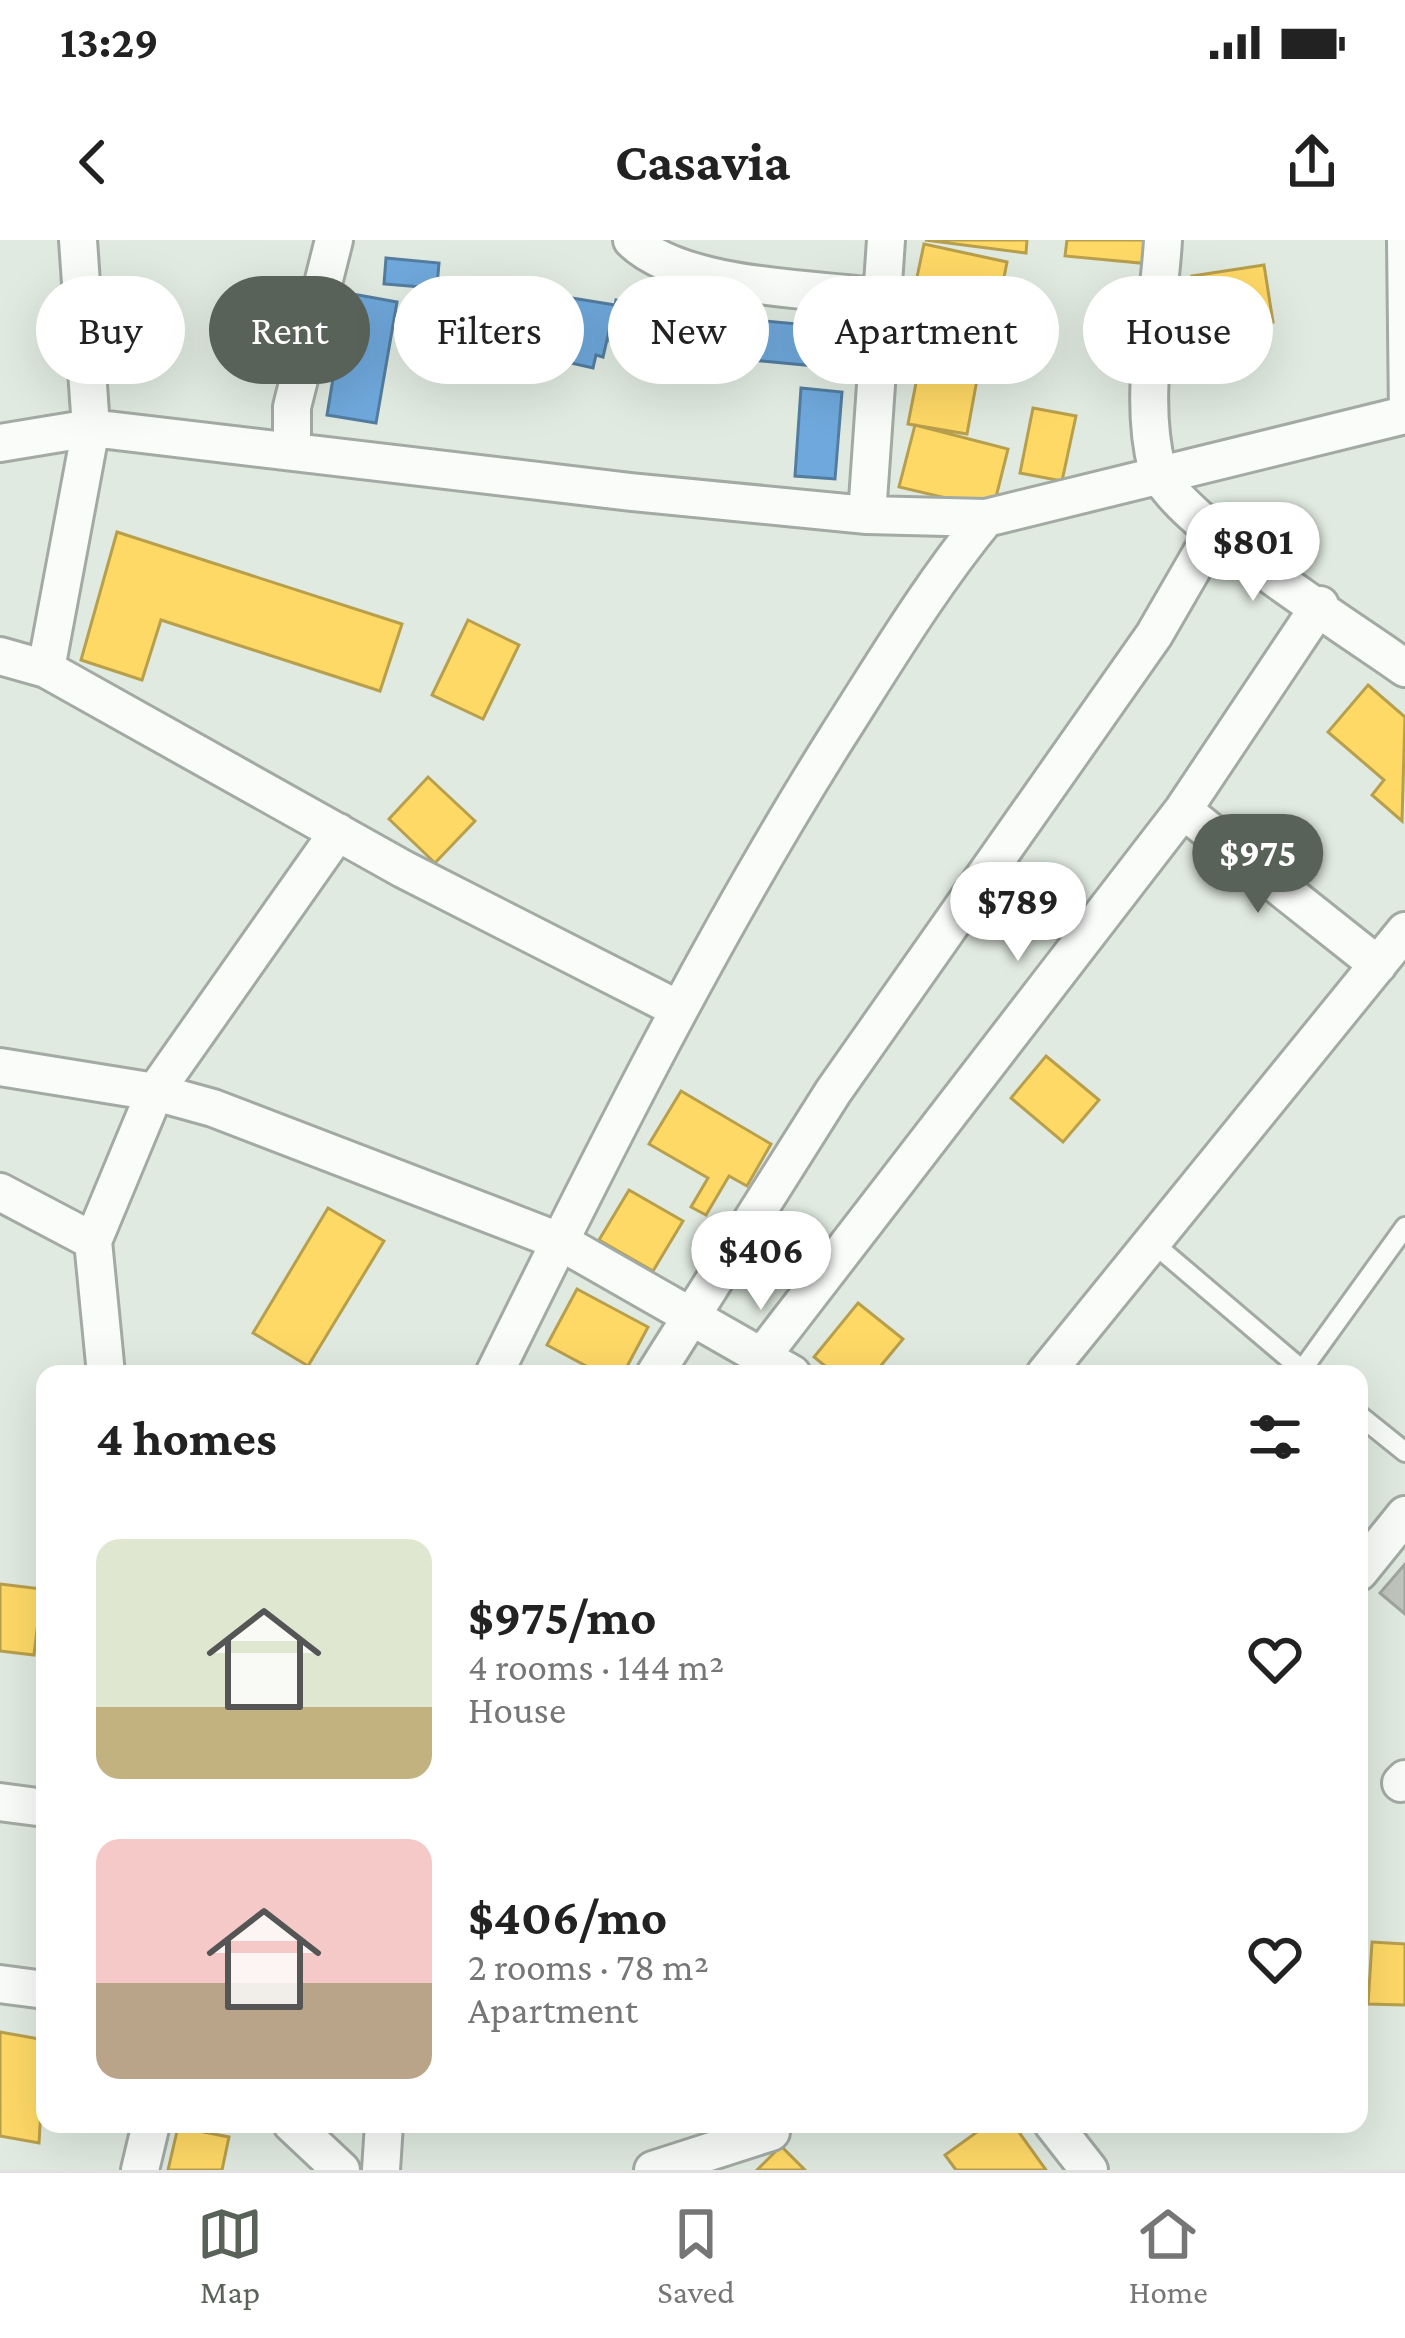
<!DOCTYPE html>
<html lang="en">
<head>
<meta charset="utf-8">
<style>
  :root { --surface:#fff; --page:#f6f6f6; --text:#222; --muted:#767676; --line:#e0e0e0; --accent:#596259 }
  body { margin:0; font-family:"Crimson Pro",serif; background:var(--page); color:var(--text); height:100vh; display:flex; flex-direction:column; font-size:45px; white-space:nowrap }
  * { box-sizing:border-box; margin:0 }
  p { font-size:39px; color:var(--muted) }
  .icon { flex:none; width:66px; height:66px; fill:none; stroke:currentColor; stroke-width:2; stroke-linecap:round; stroke-linejoin:round }
  .map { position:relative; flex:1; overflow:hidden }
  .panel { position:absolute; left:36px; top:1125px; width:1332px; height:768px; display:flex; flex-direction:column; background:var(--surface); border-radius:24px; box-shadow:0 12px 48px #0002 }
  .panel>* { flex:none }
  .top-card { position:absolute; left:36px; top:36px; width:1335px; height:108px; display:flex; gap:24px }
  .price { position:absolute; translate:-50% -102px; padding:0 27px; border-radius:42px; background:#fff; color:#222; font-size:39px; line-height:78px; filter:drop-shadow(0 3px 6px #0008) }
  .price::after { content:''; position:absolute; left:50%; top:72px; width:36px; height:27px; margin-left:-18px; background:inherit; clip-path:polygon(0 0,100% 0,50% 100%) }
  .price.active { background:var(--accent); color:#fff }
  ul { padding:0; list-style:none }
  li { display:flex; align-items:center; gap:36px; height:300px; padding:0 60px }
  li span { display:grid; place-items:center; flex:none; width:336px; height:240px; border-radius:24px; color:#555 }
  li>.icon { margin-inline-start:auto }
  span .icon { width:144px; height:144px; fill:#fffc; stroke-width:1 }
  li b { font-size:51px }
  h2 { display:flex; justify-content:space-between; align-items:center; height:144px; padding:0 60px; font-size:51px }
  .pill { padding:0 42px; border-radius:54px; background:var(--surface); box-shadow:0 12px 48px #0002; font-size:42px; line-height:108px }
  .pill.active { background:var(--accent); color:#fff }
  .status { display:flex; justify-content:space-between; align-items:center; height:84px; padding:0 60px; background:var(--surface); direction:ltr }
  .status svg { height:33px; fill:currentColor }
  header { display:flex; justify-content:space-between; align-items:center; height:156px; padding:0 60px; background:var(--surface); font-size:54px; font-weight:700 }
  .tab-bar { display:flex; justify-content:space-around; align-items:center; height:168px; border-top:3px solid var(--line); background:var(--surface); font-size:33px; color:var(--muted) }
  .tab-bar a { display:grid; justify-items:center; gap:6px }
  .tab-bar .active { color:var(--accent) }
  .map>svg:first-child { display:block }
</style>
</head>
<body>
<div class="status"><b>13:29</b><svg viewBox="0 0 49 12"><path d="M0 12V9h3v3zM5 12V6h3v6zM10 12V3h3v9zM15 12V0h3v12zM26 1h20v11H26zM47 4h2v5h-2z"/></svg></div>
<header><svg class="icon" aria-label="back" viewBox="0 0 24 24"><path d="M15 5l-7 7 7 7"/></svg>Casavia<svg class="icon" aria-label="share" viewBox="0 0 24 24"><path d="M12 15V3M7 8l5-5 5 5M5 13v7h14v-7"/></svg></header>
<div class="map">
<svg width="1405" height="1930" viewBox="0 0 1405 1930">
  <rect width="100%" height="100%" fill="#e0eae0"/>
  <path fill="#ffd966" stroke="#b89f4c" stroke-width="3" d="M925 0H1027L1026 13Z
    M1067 0H1154L1151 24 1065 16Z
    M924 4 1007 22 997 74 913 56Z
    M1264 25 1273 82 1201 94 1192 36Z
    M925 97 983 107 967 194 908 184Z
    M1033 168 1076 176 1062 241 1020 233Z
    M915 185 1008 209 993 269 899 247Z
    M117 292 402 384 380 451 161 380 142 440 81 420Z
    M468 380 519 405 483 479 432 455Z
    M1368 445 1405 477 1402 581 1372 555 1384 540 1328 492Z
    M428 537 475 581 435 623 389 579Z
    M1046 816 1099 860 1063 902 1011 858Z
    M681 851 771 904 747 946 729 936 706 975 691 967 708 938 649 904Z
    M629 950 683 981 653 1031 599 1000Z
    M328 968 384 1001 308 1126 253 1093Z
    M577 1049 648 1087 623 1134H601L547 1105Z
    M858 1063 903 1099 874 1134H835L814 1117Z
    M0 1344 42 1349 34 1415 0 1411Z
    M1372 1702 1405 1704V1765L1368 1764Z
    M0 1792 45 1800 39 1903 0 1896Z
    M988 1884H1013L1046 1930H956L945 1915Z
    M178 1887 229 1897 222 1930H168Z
    M781 1906 805 1930H757Z"/>
  <path fill="#6fa8dc" stroke="#537d9f" stroke-width="3" d="M386 18 439 23 437 46 469 48 466 85 431 82 433 48 384 44Z
    M510 48 615 65 603 117 596 115 593 128 496 106Z
    M347 53 397 62 376 183 327 175Z
    M616 60 750 77 745 118 610 101Z
    M754 80 841 88 837 128 750 120Z
    M801 148 842 152 835 239 795 236Z"/>
  <path fill="#c0c6bb" stroke="#a0a59d" stroke-width="3" d="M1405 1324V1374L1380 1353Z"/>
  <g fill="none" stroke-linecap="round" stroke-linejoin="round">
    <g stroke="#a2aaa3" stroke-width="24">
      <path id="lane" d="M1397 0 1399 176
        M1153 1003 1307 1134
        M1302 1130 1405 987
        M1359 1175 1405 1212"/>
    </g>
    <g stroke="#a2aaa3" stroke-width="42">
      <path id="street" d="M632 0C682 49 817 49 886 58
        M1163 0C1159 74 1138 155 1157 228 1169 276 1357 393 1405 428
        M0 203 91 188 631 252 867 275 986 278 1405 175
        M292 210V167L334 0
        M867 275 886 0
        M0 416 46 429 403 629 676 768
        M46 429 91 188 78 0
        M1183 570 1378 725
        M0 827 155 852 213 868 528 989 559 1001 792 1134
        M0 952 93 1001 106 1134
        M93 1001 155 852 338 592
        M762 1116 1183 570 1320 365
        M494 1134C601 917 708 702 837 497 885 422 930 346 986 278
        M655 1134 833 852 1154 395 1213 293
        M1045 1134 1405 691
        M1359 1332 1405 1275
        M1401 1543 1405 1539
        M0 1562 45 1568
        M0 1744 45 1750
        M292 1884 341 1930
        M1053 1884 1089 1930
        M140 1930 151 1884
        M381 1930 384 1884
        M653 1930 771 1892"/>
    </g>
    <use href="#lane" stroke="#fafcfa" stroke-width="18"/>
    <use href="#street" stroke="#fafcfa" stroke-width="36"/>
  </g>
</svg>
<b class="price" style="left:1253px;top:364px">$801</b>
<b class="price active" style="left:1258px;top:676px">$975</b>
<b class="price" style="left:1018px;top:724px">$789</b>
<b class="price" style="left:761px;top:1073px">$406</b>
<div class="top-card">
<a class="pill">Buy</a>
<a class="pill active">Rent</a>
<a class="pill">Filters</a>
<a class="pill">New</a>
<a class="pill">Apartment</a>
<a class="pill">House</a>
</div>
<section class="panel">
<h2>4 homes<svg class="icon" aria-label="filters" viewBox="0 0 24 24"><path d="M4 7h16M4 17h16"/><circle cx="9" cy="7" r="2"/><circle cx="15" cy="17" r="2"/></svg></h2>
<ul>
<li><span style="background:linear-gradient(#dfe7d0 70%,#c2b280 0)"><svg class="icon" aria-label="home" viewBox="0 0 24 24"><path d="M3 11l9-7 9 7M6 9v11h12V9"/></svg></span><div><b>$975/mo</b><p>4 rooms · 144 m²</p><p>House</p></div><svg class="icon" aria-label="heart" viewBox="0 0 24 24"><path d="M12 20l-8-8c-3-5 5-10 8-4 3-6 11-1 8 4z"/></svg></li>
<li><span style="background:linear-gradient(#f6c9c9 60%,#b9a48a 0)"><svg class="icon" aria-label="home" viewBox="0 0 24 24"><path d="M3 11l9-7 9 7M6 9v11h12V9"/></svg></span><div><b>$406/mo</b><p>2 rooms · 78 m²</p><p>Apartment</p></div><svg class="icon" aria-label="heart" viewBox="0 0 24 24"><path d="M12 20l-8-8c-3-5 5-10 8-4 3-6 11-1 8 4z"/></svg></li>
</ul>
</section>
</div>
<nav class="tab-bar">
<a class="active"><svg class="icon" aria-label="map" viewBox="0 0 24 24"><path d="M3 6l6-2 6 2 6-2v14l-6 2-6-2-6 2zM9 4v14M15 6v14"/></svg>Map</a>
<a><svg class="icon" aria-label="saved" viewBox="0 0 24 24"><path d="M7 4h10v16l-5-4-5 4z"/></svg>Saved</a>
<a><svg class="icon" aria-label="home" viewBox="0 0 24 24"><path d="M3 11l9-7 9 7M6 9v11h12V9"/></svg>Home</a>
</nav>
</body>
</html>
